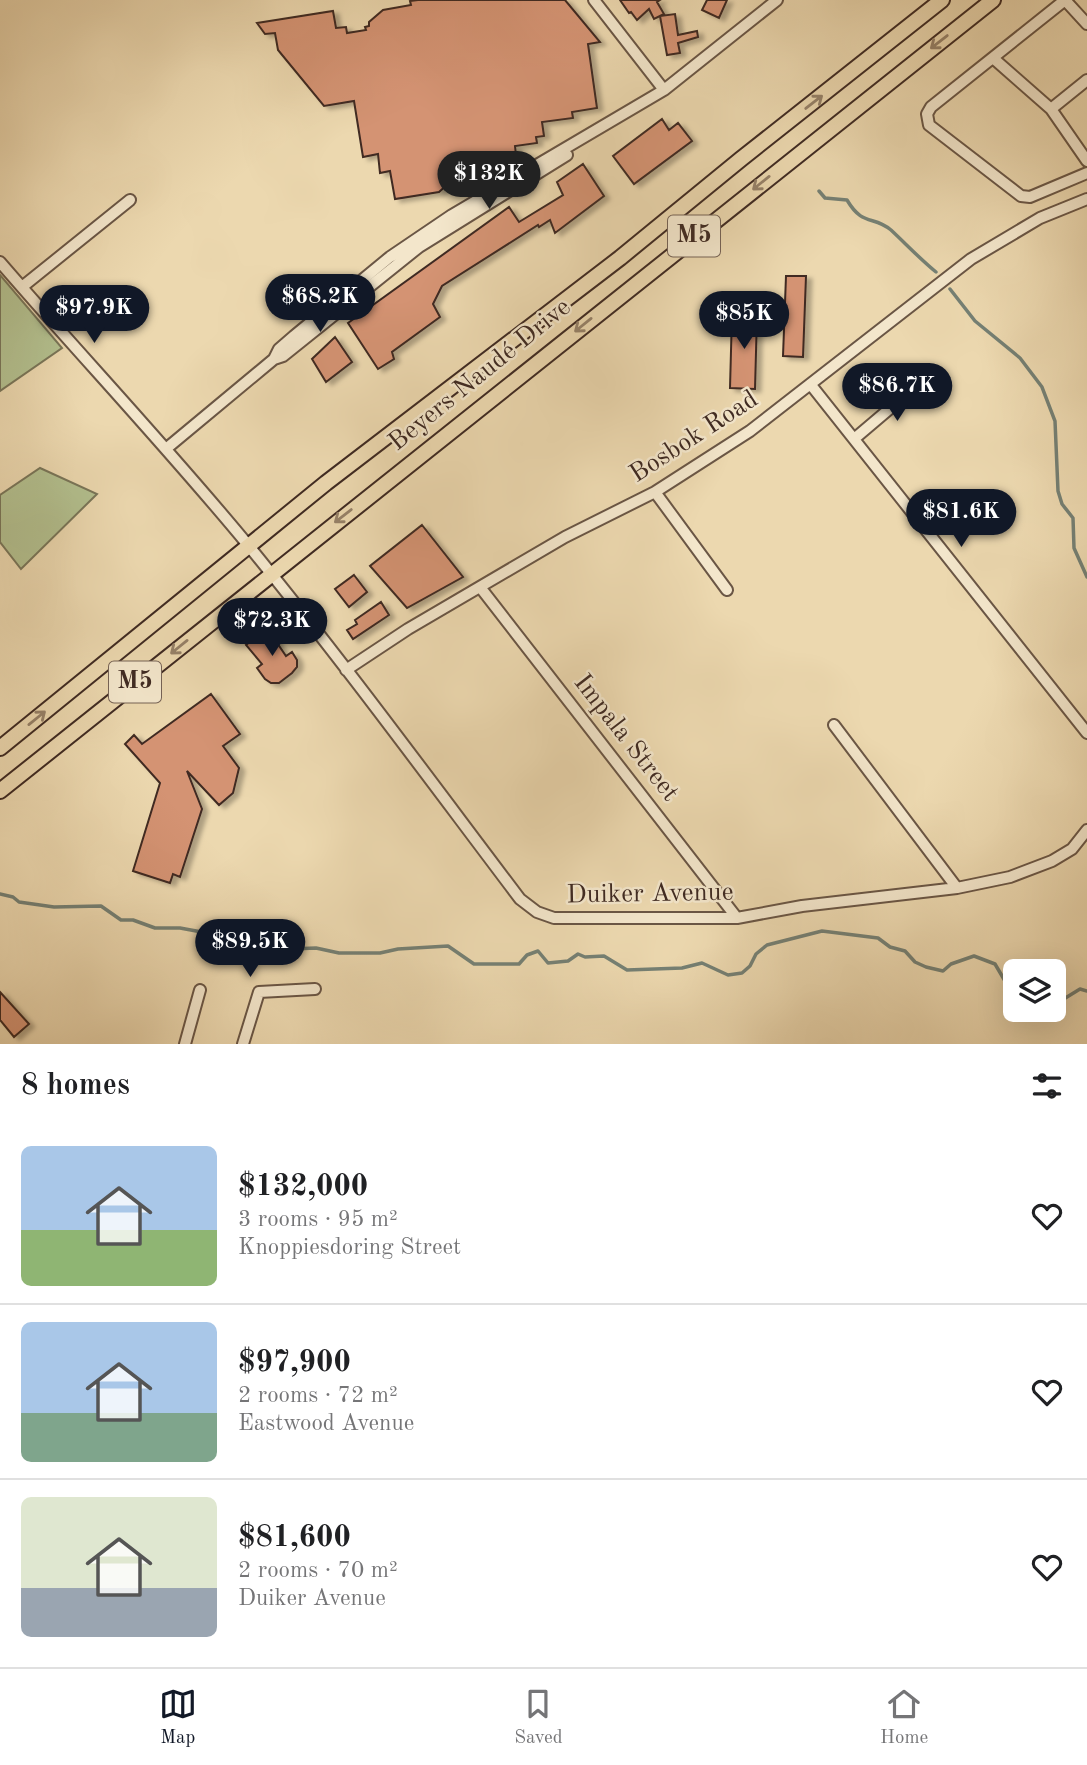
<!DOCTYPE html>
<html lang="en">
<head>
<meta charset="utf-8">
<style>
  :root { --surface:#fff; --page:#f2f2f2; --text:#202124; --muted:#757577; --line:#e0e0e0; --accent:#111827 }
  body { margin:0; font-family:"Old Standard TT",serif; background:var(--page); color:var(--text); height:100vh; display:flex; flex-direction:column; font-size:26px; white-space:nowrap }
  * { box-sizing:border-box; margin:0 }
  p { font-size:23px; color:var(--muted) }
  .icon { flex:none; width:38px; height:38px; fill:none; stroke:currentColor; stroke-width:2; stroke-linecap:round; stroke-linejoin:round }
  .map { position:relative; height:1044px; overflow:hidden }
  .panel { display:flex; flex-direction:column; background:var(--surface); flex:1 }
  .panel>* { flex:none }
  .buttons { position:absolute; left:1003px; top:959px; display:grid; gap:14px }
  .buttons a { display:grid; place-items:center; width:63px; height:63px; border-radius:10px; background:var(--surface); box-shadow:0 7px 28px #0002; font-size:35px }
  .price { position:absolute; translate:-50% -60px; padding:0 16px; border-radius:24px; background:var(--accent); color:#fff; font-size:23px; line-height:46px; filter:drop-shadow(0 2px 4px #0008) }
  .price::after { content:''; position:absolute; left:50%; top:42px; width:21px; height:16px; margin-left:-10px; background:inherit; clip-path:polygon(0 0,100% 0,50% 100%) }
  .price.active { background:#222; color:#fff }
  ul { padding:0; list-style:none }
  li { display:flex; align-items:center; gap:21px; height:175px; padding:0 21px }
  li+li { border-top:2px solid var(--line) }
  li span { display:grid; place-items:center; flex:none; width:196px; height:140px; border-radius:10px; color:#555 }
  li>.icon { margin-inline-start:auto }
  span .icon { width:84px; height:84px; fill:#fffc; stroke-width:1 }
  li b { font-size:30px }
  h2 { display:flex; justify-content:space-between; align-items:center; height:84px; padding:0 21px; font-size:30px }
  .dock { display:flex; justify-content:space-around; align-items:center; height:98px; border-top:2px solid var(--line); background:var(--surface); font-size:19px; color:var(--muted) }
  .dock a { display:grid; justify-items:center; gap:4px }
  .dock .active { color:var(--accent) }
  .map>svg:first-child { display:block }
</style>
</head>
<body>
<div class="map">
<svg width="1087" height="1044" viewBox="0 0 1087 1044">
  <defs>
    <filter id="shadow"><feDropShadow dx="5.5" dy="3" stdDeviation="2" flood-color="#0004"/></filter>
  </defs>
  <rect width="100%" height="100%" fill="#ecd8af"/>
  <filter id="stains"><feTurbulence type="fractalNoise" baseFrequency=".00286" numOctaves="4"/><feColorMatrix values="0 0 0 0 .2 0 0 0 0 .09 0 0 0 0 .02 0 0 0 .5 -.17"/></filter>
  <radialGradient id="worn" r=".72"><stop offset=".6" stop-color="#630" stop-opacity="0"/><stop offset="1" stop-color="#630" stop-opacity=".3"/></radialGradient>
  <path fill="#b3c08f" stroke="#797558" stroke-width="2" d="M0 275 62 348 0 391Z
    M40 468 97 494 21 569 0 542V495Z"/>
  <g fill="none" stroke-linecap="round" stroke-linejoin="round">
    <path stroke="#758074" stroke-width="3.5" d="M819 191 825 198 847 200C863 227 873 215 891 230 906 244 920 259 936 272
      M950 289 975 321 1020 358 1042 387 1055 421 1058 491 1062 504 1073 518 1074 548 1087 577
      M0 894 13 897 19 902 54 907 101 906 121 920H133L155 928H180L207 933 215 938 251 944 267 941 290 949 316 948 339 953H380L398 949 448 946 474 964H519L527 955 538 951 548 963 568 961 578 954 585 957 604 956 627 970 682 968 702 963 728 975 742 973 750 966 756 954 767 945 822 931 878 938 890 947 905 951 915 962 926 967 943 971 951 964 974 956 995 964 1015 998
      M1054 1005 1080 989 1087 991
      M1021 1010 1023 1014 1043 1010"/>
  </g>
  <path fill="#d49373" stroke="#3f2a22" stroke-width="2" filter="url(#shadow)" d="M418 0H565L600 42 588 44 597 108 572 112 573 118 542 122 544 136 536 137 537 143 515 146 516 155 445 166 448 184 439 192 395 199 390 171 380 173 378 154 363 157 354 101 324 106 278 50 275 33 265 34 257 23 333 11 336 28 346 27 347 33 366 30 365 27 369 26V22L383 10 411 5 410 1Z
    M620 0H660L657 2 664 14 654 19 649 9 637 20 631 12 629 13Z
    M707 0H727L719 18 702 10Z
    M675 14 678 35 697 31 698 37 678 43 680 53 667 55 660 16Z
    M662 119 669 130 678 123 692 141 634 184 613 156Z
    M583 164 604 196 555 233 550 220 539 227 538 225 442 286 433 304 440 317 392 352 394 359 378 369 348 323 509 207 519 222 563 195 557 182Z
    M786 276H806L803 357 783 356Z
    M732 314 757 315 755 389 730 388Z
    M335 337 352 362 326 382 312 359Z
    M422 525 463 577 407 608 370 566Z
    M354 575 367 592 349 607 335 589Z
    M381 602 389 615 353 639 347 630 357 624 355 620Z
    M267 628 286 656 292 652 297 660V667L292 673 279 683H271L265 679 257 668 262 664 246 645Z
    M211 694 240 734 223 746 239 768 233 793 219 805 187 771 202 809 180 877 173 874 170 883 133 871 160 783 125 744 134 735 142 744Z
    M0 992 29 1024 14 1037 0 1020Z"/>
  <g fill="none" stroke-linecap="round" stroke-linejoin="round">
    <g stroke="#6a5645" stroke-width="14">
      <path id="minor" d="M594 0 664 90
        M1065 0 931 107 927 114 929 125 1021 196 1030 197 1087 173
        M1065 0 1087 24
        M993 58 1051 109 1087 161
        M1051 109 1087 80
        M0 262C82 357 168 448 248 545 342 660 430 780 520 899L537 912 554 918H737L802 906 957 888 1010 877 1052 861 1072 849 1087 830
        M22 287 130 200
        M274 359 279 349 294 336 390 257 452 215 664 90 777 0
        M811 385 1087 733
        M854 439 920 383
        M167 448 274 359 283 356 419 247 567 155
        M655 492 727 590
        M480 587 737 918
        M346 670 408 629 565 537 655 492 750 431 971 259 1040 218 1087 199
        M834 725 957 888
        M185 1044 200 990
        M243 1044 259 992 315 989"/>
    </g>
    <g stroke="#3f2a22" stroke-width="18">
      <path id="major" d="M0 748 326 483 620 258 741 159 942 0
        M0 791 993 0"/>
    </g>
    <use href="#minor" stroke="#f3e6cb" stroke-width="10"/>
    <use href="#major" stroke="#ecd8af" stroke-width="14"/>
  </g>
  <defs><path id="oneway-shaft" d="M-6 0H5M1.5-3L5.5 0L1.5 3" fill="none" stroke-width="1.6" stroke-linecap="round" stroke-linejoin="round" transform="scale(1.75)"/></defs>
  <g stroke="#968168">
    <use href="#oneway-shaft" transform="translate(939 42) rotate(142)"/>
    <use href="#oneway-shaft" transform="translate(814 102) rotate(-38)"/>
    <use href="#oneway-shaft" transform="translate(761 183) rotate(141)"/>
    <use href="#oneway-shaft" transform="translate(583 325) rotate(141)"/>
    <use href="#oneway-shaft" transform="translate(343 516) rotate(142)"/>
    <use href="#oneway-shaft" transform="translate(179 647) rotate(141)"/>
    <use href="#oneway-shaft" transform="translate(37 718) rotate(-39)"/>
  </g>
  <g text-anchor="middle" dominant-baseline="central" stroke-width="5" stroke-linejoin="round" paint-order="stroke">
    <g fill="#f3e6cb" stroke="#756255" stroke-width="2">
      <rect x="668" y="215.5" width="52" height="41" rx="5"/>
      <rect x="109" y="661.5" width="52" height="41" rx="5"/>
    </g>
    <g font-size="24" font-weight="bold" fill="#3f2a22">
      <text x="694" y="236">M5</text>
      <text x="135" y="682">M5</text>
    </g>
    <g font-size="26" fill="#3f2a22" stroke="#f3e6cb">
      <text transform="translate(480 375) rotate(-39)">Beyers Naudé Drive</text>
      <text transform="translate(694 437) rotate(-33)">Bosbok Road</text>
      <text transform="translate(626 738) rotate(52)">Impala Street</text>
      <text transform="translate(650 894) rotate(-1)">Duiker Avenue</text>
    </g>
  </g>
  <rect width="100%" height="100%" filter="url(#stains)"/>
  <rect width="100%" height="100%" fill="url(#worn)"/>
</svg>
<div class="buttons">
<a><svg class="icon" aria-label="layers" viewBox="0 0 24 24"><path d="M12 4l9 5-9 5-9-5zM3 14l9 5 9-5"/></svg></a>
</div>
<b class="price active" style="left:489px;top:211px">$132K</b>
<b class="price" style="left:320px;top:334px">$68.2K</b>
<b class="price" style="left:94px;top:345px">$97.9K</b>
<b class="price" style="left:744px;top:351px">$85K</b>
<b class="price" style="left:897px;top:423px">$86.7K</b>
<b class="price" style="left:961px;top:549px">$81.6K</b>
<b class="price" style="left:272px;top:658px">$72.3K</b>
<b class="price" style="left:250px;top:979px">$89.5K</b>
</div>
<section class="panel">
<h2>8 homes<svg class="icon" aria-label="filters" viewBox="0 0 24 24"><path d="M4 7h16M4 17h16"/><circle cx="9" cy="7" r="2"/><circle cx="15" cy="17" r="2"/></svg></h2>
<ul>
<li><span style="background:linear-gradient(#a9c7e8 60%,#8fb573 0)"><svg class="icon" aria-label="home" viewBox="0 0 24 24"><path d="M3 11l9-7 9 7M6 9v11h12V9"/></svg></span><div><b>$132,000</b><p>3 rooms · 95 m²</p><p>Knoppiesdoring Street</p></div><svg class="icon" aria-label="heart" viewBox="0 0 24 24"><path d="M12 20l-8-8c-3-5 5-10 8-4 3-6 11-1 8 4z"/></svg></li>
<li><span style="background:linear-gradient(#a9c7e8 65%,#7fa58c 0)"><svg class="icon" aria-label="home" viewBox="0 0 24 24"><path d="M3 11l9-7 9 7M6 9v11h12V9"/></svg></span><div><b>$97,900</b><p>2 rooms · 72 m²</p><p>Eastwood Avenue</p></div><svg class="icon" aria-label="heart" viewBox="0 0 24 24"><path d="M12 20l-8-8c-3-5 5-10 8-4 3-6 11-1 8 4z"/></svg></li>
<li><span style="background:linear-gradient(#dfe7d0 65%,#9aa5b1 0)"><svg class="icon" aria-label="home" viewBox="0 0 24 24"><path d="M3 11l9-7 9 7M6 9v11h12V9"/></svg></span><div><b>$81,600</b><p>2 rooms · 70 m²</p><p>Duiker Avenue</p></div><svg class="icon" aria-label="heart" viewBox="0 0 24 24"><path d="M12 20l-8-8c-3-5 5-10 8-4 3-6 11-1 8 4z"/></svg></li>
</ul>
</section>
<nav class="dock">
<a class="active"><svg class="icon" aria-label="map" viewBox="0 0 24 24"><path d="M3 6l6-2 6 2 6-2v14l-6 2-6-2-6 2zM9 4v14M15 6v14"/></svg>Map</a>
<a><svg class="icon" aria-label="saved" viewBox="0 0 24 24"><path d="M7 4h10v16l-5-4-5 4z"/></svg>Saved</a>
<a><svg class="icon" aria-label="home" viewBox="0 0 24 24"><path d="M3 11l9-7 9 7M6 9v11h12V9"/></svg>Home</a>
</nav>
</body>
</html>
